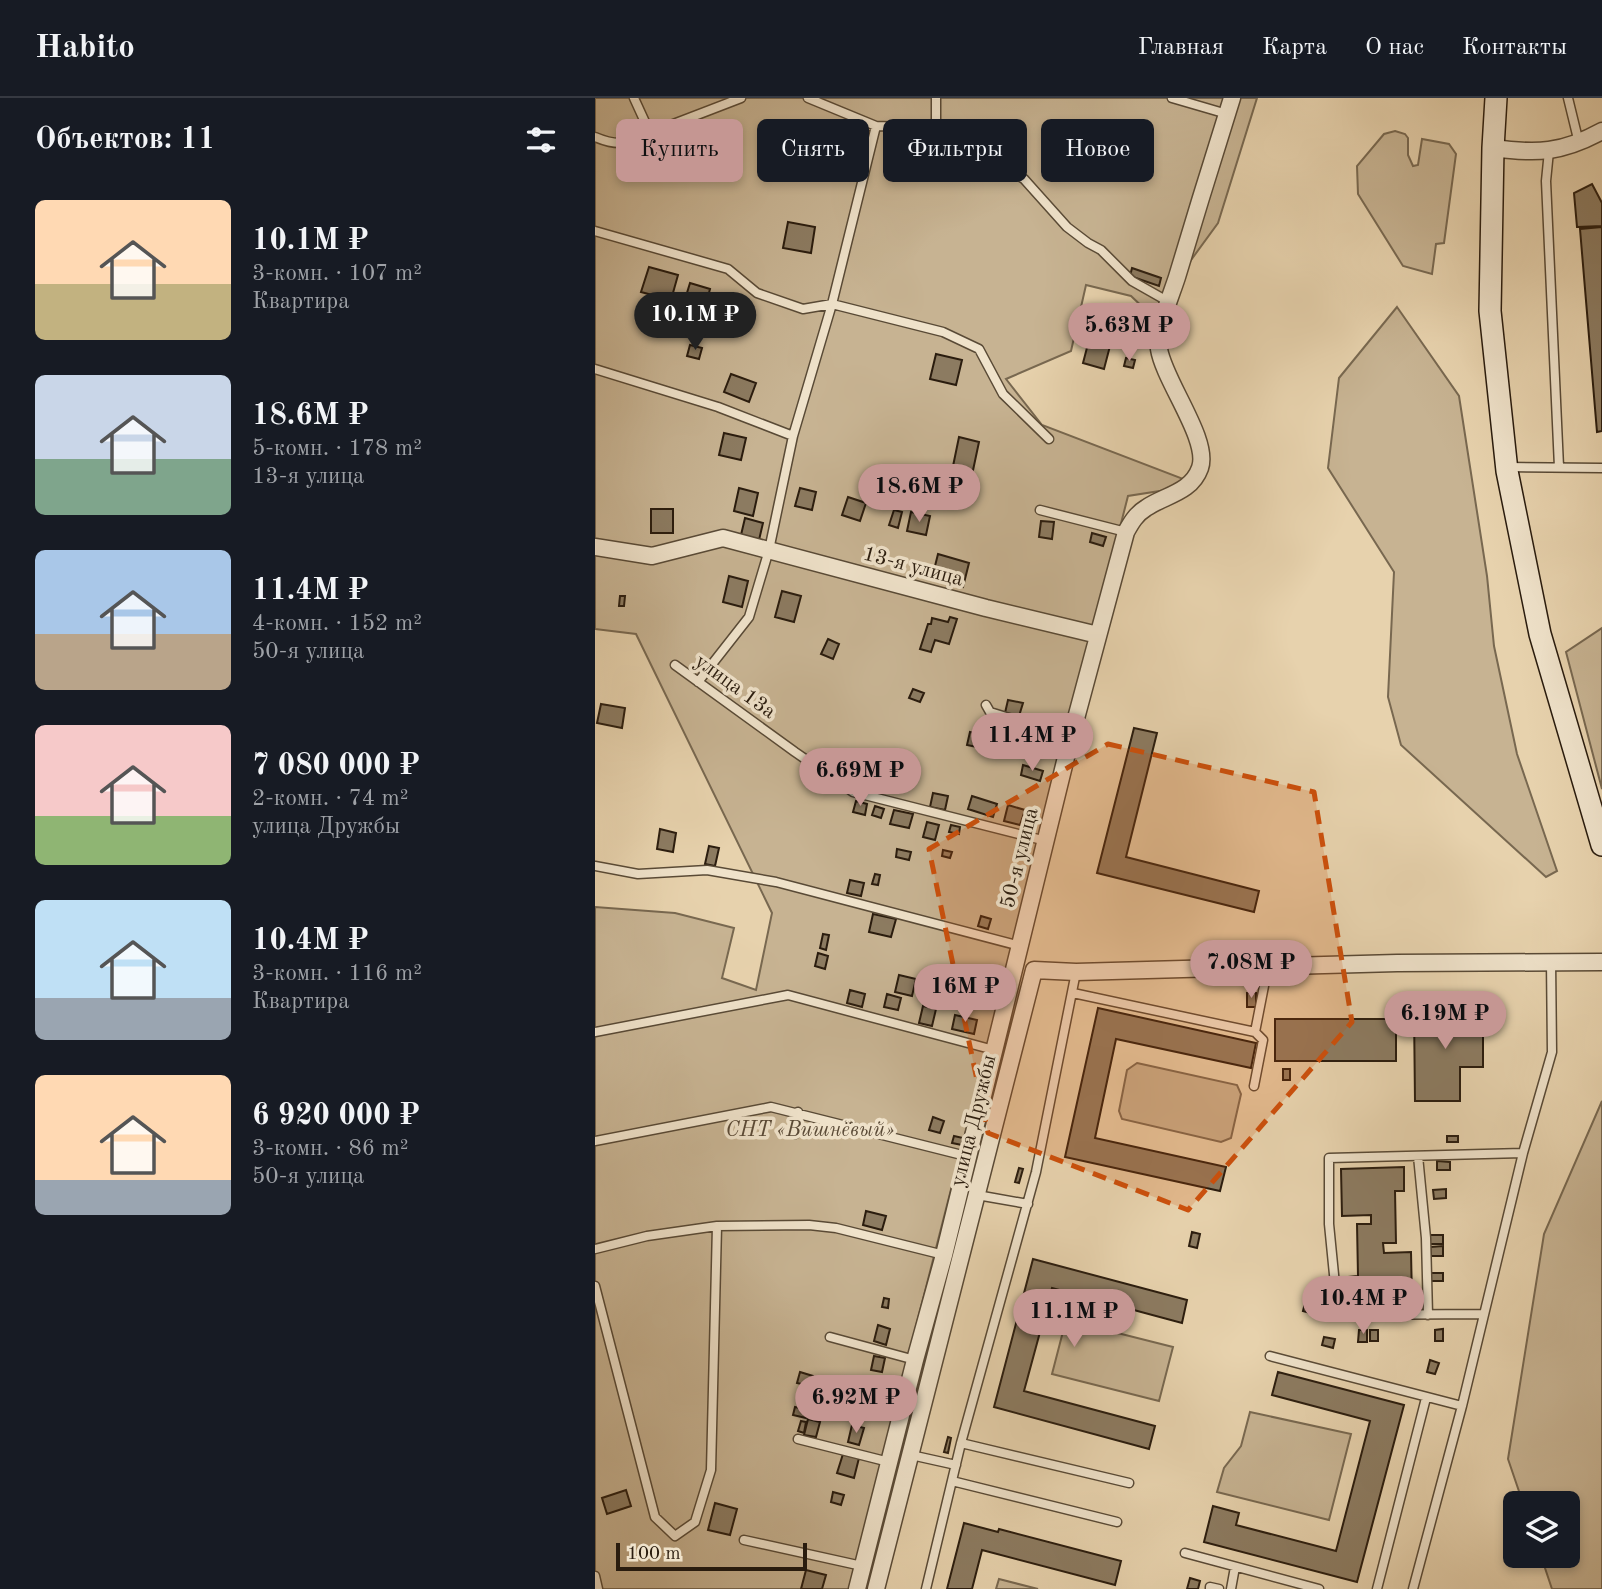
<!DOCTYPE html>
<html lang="ru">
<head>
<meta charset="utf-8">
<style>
  :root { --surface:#171b24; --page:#20242c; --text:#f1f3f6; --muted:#9ea1a6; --line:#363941; --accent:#c59692 }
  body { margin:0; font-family:"Old Standard TT",serif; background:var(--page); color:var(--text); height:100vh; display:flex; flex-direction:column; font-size:26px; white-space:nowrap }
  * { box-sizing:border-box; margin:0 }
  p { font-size:23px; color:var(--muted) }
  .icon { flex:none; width:38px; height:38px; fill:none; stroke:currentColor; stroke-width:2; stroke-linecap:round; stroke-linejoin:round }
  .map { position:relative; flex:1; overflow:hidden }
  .sheet { display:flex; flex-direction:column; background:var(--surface); width:595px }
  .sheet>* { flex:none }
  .guide { position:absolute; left:21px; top:21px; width:665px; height:63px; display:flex; gap:14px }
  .buttons { position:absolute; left:908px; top:1393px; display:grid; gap:14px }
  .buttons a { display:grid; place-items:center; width:77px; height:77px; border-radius:10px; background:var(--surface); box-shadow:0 4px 10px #0003; font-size:35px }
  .scale { position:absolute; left:21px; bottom:18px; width:191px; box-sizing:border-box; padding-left:7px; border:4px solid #2a1c0e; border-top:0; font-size:19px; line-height:24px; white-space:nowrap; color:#2a1c0e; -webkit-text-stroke:5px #efe2ca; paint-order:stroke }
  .price { position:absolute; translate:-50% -60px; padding:0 16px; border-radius:24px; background:var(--accent); color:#111; font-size:23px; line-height:46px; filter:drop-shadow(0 2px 4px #0008) }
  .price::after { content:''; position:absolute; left:50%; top:42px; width:21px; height:16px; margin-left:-10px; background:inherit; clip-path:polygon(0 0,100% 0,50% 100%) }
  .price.on { background:#222; color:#fff }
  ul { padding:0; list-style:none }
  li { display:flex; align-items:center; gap:21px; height:175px; padding:0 35px }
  li span { display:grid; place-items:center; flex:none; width:196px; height:140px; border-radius:10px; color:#555 }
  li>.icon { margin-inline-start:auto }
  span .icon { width:84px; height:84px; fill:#fffc; stroke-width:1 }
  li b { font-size:30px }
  h2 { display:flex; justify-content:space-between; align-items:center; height:84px; padding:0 35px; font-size:30px }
  .tag { padding:0 24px; border-radius:10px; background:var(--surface); box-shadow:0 4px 10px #0003; font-size:24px; line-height:63px }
  .tag.on { background:var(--accent); color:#111 }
  header { display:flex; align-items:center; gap:42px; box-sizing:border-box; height:98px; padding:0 35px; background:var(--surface); border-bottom:2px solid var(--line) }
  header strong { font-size:33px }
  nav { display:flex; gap:38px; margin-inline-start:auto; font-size:24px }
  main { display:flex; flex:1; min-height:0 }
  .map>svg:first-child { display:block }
</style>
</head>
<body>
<header>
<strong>Habito</strong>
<nav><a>Главная</a><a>Карта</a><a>О нас</a><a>Контакты</a></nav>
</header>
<main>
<section class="sheet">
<h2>Объектов: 11<svg class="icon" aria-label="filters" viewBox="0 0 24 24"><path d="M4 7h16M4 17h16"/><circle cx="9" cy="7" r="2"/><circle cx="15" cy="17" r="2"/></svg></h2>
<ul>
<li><span style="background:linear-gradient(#ffd9b3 60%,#c2b280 0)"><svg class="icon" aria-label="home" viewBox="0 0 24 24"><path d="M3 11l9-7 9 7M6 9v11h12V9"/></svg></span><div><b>10.1M ₽</b><p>3-комн. · 107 m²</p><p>Квартира</p></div></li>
<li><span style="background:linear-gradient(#c9d6e8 60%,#7fa58c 0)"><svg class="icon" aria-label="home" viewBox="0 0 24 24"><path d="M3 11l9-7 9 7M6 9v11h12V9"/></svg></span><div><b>18.6M ₽</b><p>5-комн. · 178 m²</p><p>13-я улица</p></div></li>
<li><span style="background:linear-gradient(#a9c7e8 60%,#b9a48a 0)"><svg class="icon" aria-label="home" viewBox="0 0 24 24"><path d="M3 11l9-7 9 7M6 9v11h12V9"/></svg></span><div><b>11.4M ₽</b><p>4-комн. · 152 m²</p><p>50-я улица</p></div></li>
<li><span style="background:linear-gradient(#f6c9c9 65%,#8fb573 0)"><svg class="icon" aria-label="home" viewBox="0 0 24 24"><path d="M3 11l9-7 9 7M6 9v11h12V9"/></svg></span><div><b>7 080 000 ₽</b><p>2-комн. · 74 m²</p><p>улица Дружбы</p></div></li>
<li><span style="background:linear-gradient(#bfe0f5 70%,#9aa5b1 0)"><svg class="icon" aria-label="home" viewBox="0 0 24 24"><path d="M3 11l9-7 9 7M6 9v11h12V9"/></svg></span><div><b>10.4M ₽</b><p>3-комн. · 116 m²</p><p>Квартира</p></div></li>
<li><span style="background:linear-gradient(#ffd9b3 75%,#9aa5b1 0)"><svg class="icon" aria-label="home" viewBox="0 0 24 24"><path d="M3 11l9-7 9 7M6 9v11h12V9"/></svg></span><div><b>6 920 000 ₽</b><p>3-комн. · 86 m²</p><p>50-я улица</p></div></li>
</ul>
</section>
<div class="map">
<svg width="1007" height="1491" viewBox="0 0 1007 1491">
  <rect width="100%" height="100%" fill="#e7d2ad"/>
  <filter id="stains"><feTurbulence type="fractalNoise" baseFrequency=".00286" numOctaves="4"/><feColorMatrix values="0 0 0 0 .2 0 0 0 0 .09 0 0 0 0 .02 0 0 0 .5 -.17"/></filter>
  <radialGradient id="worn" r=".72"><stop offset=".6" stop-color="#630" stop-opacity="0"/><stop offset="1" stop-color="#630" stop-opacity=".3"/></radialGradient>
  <path fill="#c7b392" stroke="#786850" stroke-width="2" d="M0 0H662L623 125 556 217 536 198 491 187 476 253 411 281 447 327 591 382 571 392 533 398 254 1491H0V809L80 815 139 830 127 880 161 892 177 815 41 536 0 531Z
    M800 33 810 36 813 40V57L818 68 823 67 827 41 854 46 861 56 849 145 841 146 837 176 808 168 763 96 762 68 789 36Z
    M802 209 864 298 892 478 899 548 922 656 962 773 951 779 806 647 793 599 799 474 733 370 744 280Z
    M1007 530V691L971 554Z
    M542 965 642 987 646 996 636 1040 626 1044 527 1021 524 1013 532 972Z
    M1007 1003V1491H957L946 1458H973V1405H928L913 1361 949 1136Z
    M471 1222 578 1249 564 1303 457 1276Z
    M655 1314 756 1336 734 1422 622 1394 629 1370 646 1348Z
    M404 1481 443 1491H401Z"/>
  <path fill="#8c7b61" stroke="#2a1c0e" stroke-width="2" d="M262 29 274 33 269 48 258 44Z
    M235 40 261 49 251 75 225 65Z
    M200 51 216 55 212 71 196 68Z
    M997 86 1007 105V128L982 129 979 95Z
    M193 124 220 129 216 155 188 150Z
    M1007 129V333L1002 334 985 131Z
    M54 169 83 177 76 202 46 194Z
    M537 170 566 180 564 188 535 178Z
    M95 185 115 191 109 214 88 208Z
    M494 242 515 248 509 271 488 265Z
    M95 247 107 250 104 261 92 258Z
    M341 256 367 262 361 287 335 281Z
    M531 260 540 262 538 270 529 268Z
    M136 276 161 285 154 304 129 294Z
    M129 335 151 340 146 362 124 357Z
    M364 339 384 344 377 377 357 373Z
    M144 390 163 395 158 418 139 413Z
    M205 390 221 394 217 412 200 408Z
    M253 399 271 405 265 423 247 417Z
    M56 411H78V435H56Z
    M299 412 307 414 303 430 294 427Z
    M316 414 335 418 331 437 312 433Z
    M150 420 168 425 164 442 146 437Z
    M446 423 459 424 457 441 444 439Z
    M497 435 511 439 508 448 495 444Z
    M343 456 374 465 368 489 337 480Z
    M134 478 153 483 147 509 128 504Z
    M187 493 206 498 199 524 180 519Z
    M25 498H30L29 508H24Z
    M355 519 362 521 354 546 340 542 336 554 325 551 333 526H336L337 520 353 524Z
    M233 541 244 546 238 561 226 556Z
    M318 591 329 595 325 604 314 600Z
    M413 602 428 605 424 618 410 615Z
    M6 606 30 610 27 630 2 625Z
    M539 630 562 635 531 759 664 793 659 814 502 775Z
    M375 634 390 637 387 650 372 647Z
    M428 667 448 673 445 683 426 677Z
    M338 695 353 698 350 712 335 709Z
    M377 698 402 706 398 719 373 711Z
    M261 703 272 706 270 717 258 714Z
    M413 707 430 712 425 727 409 723Z
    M280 708 289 711 286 720 277 717Z
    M299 712 318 716 314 730 295 726Z
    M332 724 344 727 340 742 328 739Z
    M356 727 365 729 364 736 354 734Z
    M65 731 81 735 78 754 62 751Z
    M114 748 124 750 120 768 110 766Z
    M302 751 316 754 314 762 301 759Z
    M348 752 357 754 355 760 347 758Z
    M280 776 285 777 283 787 277 786Z
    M255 782 269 785 266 798 252 795Z
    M278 816 301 821 296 839 274 834Z
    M386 818 396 821 393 831 383 828Z
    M228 836 234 837 231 852 225 850Z
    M223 855 233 858 230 871 220 868Z
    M375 873 387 876 385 888 372 885Z
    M304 877 321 881 317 898 300 894Z
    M348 884 356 886 354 895 346 893Z
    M255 892 270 896 267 909 252 905Z
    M652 895H661V909H652Z
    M292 896 306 900 303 912 289 909Z
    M328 908 341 911 337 928 324 925Z
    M503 910 661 945 656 970 521 941 500 1040 631 1069 625 1093 470 1059Z
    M819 912H888V969H865V1003H820Z
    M360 917 382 922 379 936 357 931Z
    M680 921H801V963H680Z
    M688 971H695V982H688Z
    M338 1019 349 1023 345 1035 334 1032Z
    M359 1038 368 1040 367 1047 357 1045Z
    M852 1038H863V1044H852Z
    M842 1063 855 1064V1072H842Z
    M809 1069V1093H800L801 1145H788L789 1155 816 1154 817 1201 754 1202V1179L763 1178 762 1126H776V1117L747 1118 746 1071Z
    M424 1070 428 1071 424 1085 420 1084Z
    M851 1091V1100L839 1101 838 1092Z
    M271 1113 291 1118 287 1132 268 1127Z
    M597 1134 605 1136 602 1150 594 1148Z
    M835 1137H848V1146H835Z
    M848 1148V1158H836L835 1149Z
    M438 1161 592 1202 587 1225 457 1190 429 1293 560 1328 554 1351 399 1309Z
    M835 1175H848V1183H836Z
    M713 1194 724 1196 722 1205 711 1202Z
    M289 1200 294 1201 293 1210 287 1209Z
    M710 1205 721 1208 719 1216 708 1213Z
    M283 1227 295 1231 291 1247 279 1243Z
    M848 1231V1243H840V1232Z
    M764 1232H772V1244H763Z
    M775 1232H783V1243H775Z
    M729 1239 740 1241 738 1250 727 1247Z
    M279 1258 290 1260 287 1274 276 1272Z
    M835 1262 844 1265 840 1276 832 1274Z
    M205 1274 218 1278 215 1288 202 1285Z
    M683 1274 809 1307 762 1484 609 1444 618 1408 644 1415 641 1427 741 1453 775 1323 677 1297Z
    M264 1305 274 1308 272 1318 261 1315Z
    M200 1309 213 1312 211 1320 198 1317Z
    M213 1321 225 1324 221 1339 209 1337Z
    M206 1323 211 1324 209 1335 203 1333Z
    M257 1327 269 1330 264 1347 253 1344Z
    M353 1339 356 1340 353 1355 349 1354Z
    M248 1356 264 1360 259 1380 242 1375Z
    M31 1392 36 1408 12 1416 7 1400Z
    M238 1394 249 1397 246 1407 236 1404Z
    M120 1405 142 1411 135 1437 113 1432Z
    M369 1425 403 1434 404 1431 526 1463 520 1487 387 1452 377 1491H352Z
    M211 1472 231 1477 227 1491H206Z
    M595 1480 605 1483 603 1491H592Z"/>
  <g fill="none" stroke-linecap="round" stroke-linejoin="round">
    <g stroke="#594a36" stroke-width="11">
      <path id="lane" d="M39 0 55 35
        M213 0 281 28 341 30 429 81 472 129 493 145 506 152 537 183 574 204
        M577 0 632 16
        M973 0 984 45
        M341 30V0
        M0 39C21 48 34 47 55 35L146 0
        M954 53 951 83 964 369
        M0 133 133 171 162 195 208 211 237 206 348 234 384 251 408 296 454 341
        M0 271 123 309 198 338
        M912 369 1007 370
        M445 412 531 434
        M80 567 200 654 258 694 451 743
        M103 584 154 519 174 452 198 338 237 206 281 28
        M391 607 395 614 476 639
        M0 768 43 776 112 772 181 784 425 848
        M478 895 660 934
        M0 934 193 897 399 952
        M659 988 668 942 660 934 669 888 670 869
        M200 1036 203 1014
        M0 1043 176 1009 371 1058
        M823 1058 831 1140 833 1217
        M382 1097 433 1106
        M0 1151 52 1138 122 1128 214 1127 241 1130 349 1157
        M0 1188 60 1419 80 1438 100 1424 116 1372 122 1128
        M887 1216 743 1217 734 1126V1060L928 1055
        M235 1239 320 1262
        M675 1258 867 1308
        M203 1341 294 1364
        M366 1345 534 1385
        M316 1357 361 1367
        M357 1383 522 1424
        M149 1442 267 1468
        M590 1455 724 1491
        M0 1478 3 1491
        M331 1491 366 1345 441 1074 481 874
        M615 1491V1489L624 1491
        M636 1491 640 1469
        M782 1491 831 1300
        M818 1491 867 1308 928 1055 957 954 956 863"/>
    </g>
    <g stroke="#594a36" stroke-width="19">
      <path id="street" d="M898 50C942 56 967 55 1007 33
        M0 449 57 458 128 440 391 510 503 537
        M262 1491 320 1262 349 1157 476 639 531 434C536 425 541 416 551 410 570 397 596 395 605 370 615 342 569 283 564 251 561 232 576 198 582 179 600 119 618 60 637 0
        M281 1491 439 872 481 874 802 865 1007 864"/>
    </g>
    <g stroke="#2a1c0e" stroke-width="24">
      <path id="secondary" d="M901 0 898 50 895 213 912 373 945 536 1007 747"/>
    </g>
    <use href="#lane" stroke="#efe2ca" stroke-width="8"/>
    <use href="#street" stroke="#efe2ca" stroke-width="16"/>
    <use href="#secondary" stroke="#efe2ca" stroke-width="21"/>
  </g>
  <path fill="#cc500c" fill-opacity="0.2" stroke="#cc500c" stroke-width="5" stroke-dasharray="14 9" stroke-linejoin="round" d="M513 646 719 694 757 924 593 1112 393 1035 334 751Z"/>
  <g text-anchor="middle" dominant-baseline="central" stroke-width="7" stroke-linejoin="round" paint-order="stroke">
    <g font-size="21" fill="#2a1c0e" stroke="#efe2ca">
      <text transform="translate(318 469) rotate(15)">13-я улица</text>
      <text transform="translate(140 589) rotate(36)">улица 13а</text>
      <text transform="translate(425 760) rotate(-76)">50-я улица</text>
      <text transform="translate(379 1023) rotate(-76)">улица Дружбы</text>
    </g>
    <g font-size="21" font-style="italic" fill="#594936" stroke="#efe2ca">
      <text x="215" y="1032">СНТ «Вишнёвый»</text>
    </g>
  </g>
  <rect width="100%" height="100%" filter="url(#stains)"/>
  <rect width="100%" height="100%" fill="url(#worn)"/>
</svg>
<div class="buttons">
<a><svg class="icon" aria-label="layers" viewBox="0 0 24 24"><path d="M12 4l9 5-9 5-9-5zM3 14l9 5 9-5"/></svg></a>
</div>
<div class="scale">100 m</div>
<b class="price on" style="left:100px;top:254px">10.1M ₽</b>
<b class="price" style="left:534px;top:265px">5.63M ₽</b>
<b class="price" style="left:324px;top:426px">18.6M ₽</b>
<b class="price" style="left:437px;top:675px">11.4M ₽</b>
<b class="price" style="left:265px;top:710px">6.69M ₽</b>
<b class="price" style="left:656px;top:902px">7.08M ₽</b>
<b class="price" style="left:370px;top:926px">16M ₽</b>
<b class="price" style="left:850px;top:953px">6.19M ₽</b>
<b class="price" style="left:768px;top:1238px">10.4M ₽</b>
<b class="price" style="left:479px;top:1251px">11.1M ₽</b>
<b class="price" style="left:261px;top:1337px">6.92M ₽</b>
<div class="guide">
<a class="tag on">Купить</a>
<a class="tag">Снять</a>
<a class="tag">Фильтры</a>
<a class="tag">Новое</a>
</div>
</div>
</main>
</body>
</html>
